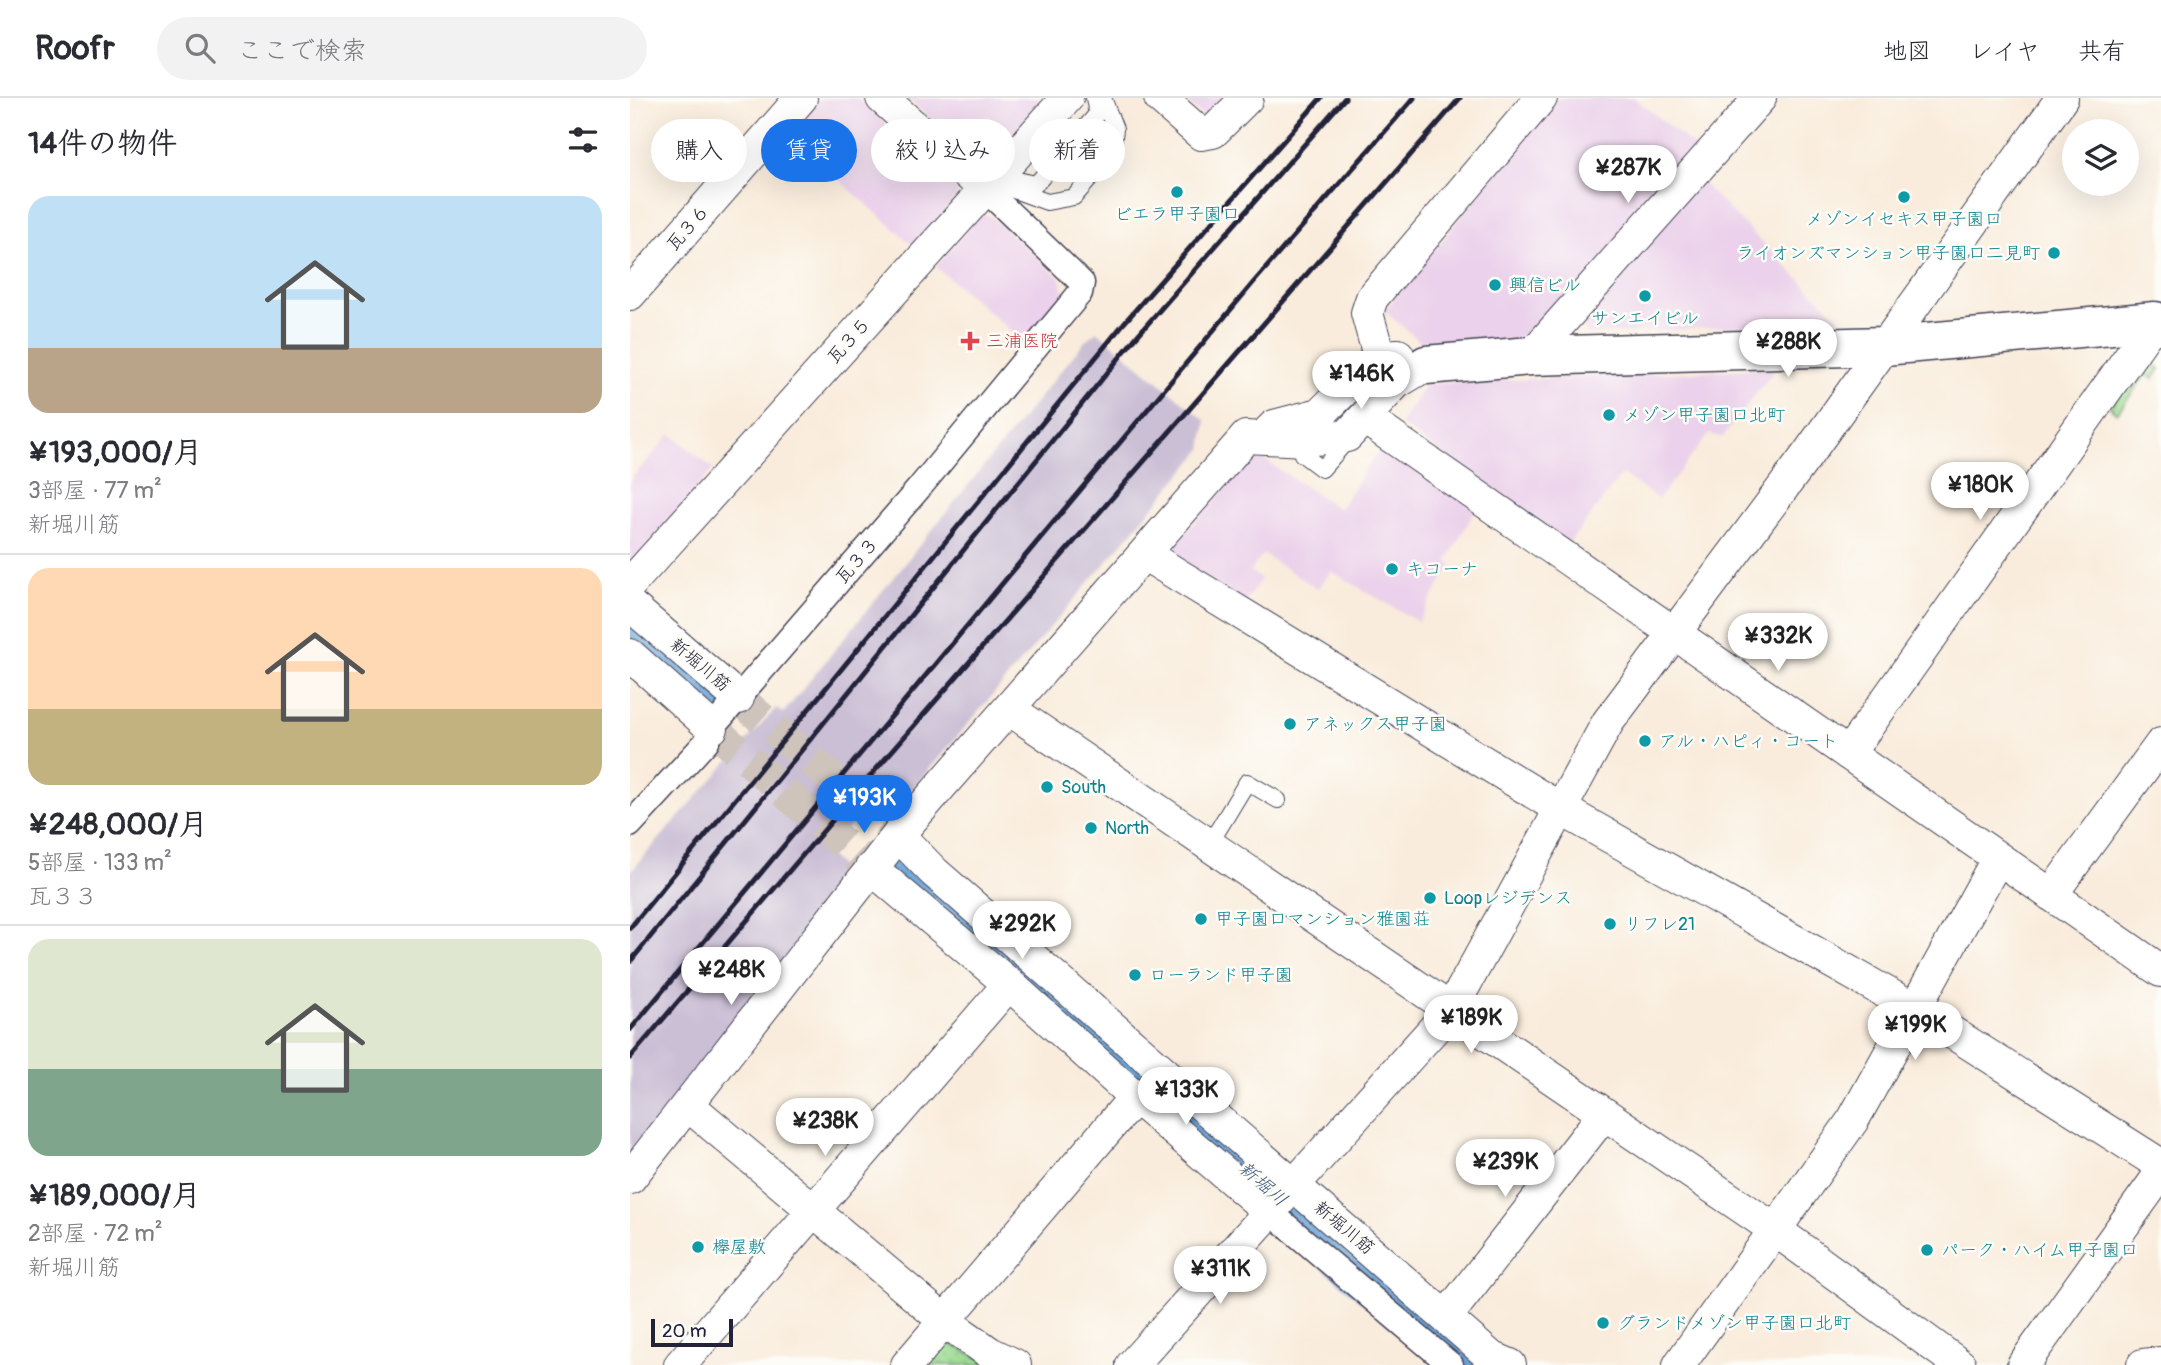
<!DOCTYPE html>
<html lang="ja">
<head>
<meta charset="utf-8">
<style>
  :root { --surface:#fff; --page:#f2f2f3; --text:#2b2b33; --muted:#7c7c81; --line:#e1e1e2; --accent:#1a73e8 }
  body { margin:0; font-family:Pangolin,"Klee One",sans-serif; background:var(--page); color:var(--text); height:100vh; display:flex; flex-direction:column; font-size:26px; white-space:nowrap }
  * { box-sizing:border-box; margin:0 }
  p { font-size:23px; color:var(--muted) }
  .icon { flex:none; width:38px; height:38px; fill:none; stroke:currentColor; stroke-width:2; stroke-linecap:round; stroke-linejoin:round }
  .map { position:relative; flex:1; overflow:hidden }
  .side { display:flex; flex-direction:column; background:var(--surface); width:630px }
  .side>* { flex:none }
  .hud { position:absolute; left:21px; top:21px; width:665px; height:63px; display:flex; gap:14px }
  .fabs { position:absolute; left:1432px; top:21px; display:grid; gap:14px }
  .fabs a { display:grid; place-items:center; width:77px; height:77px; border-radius:50%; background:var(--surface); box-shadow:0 7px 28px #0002; font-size:35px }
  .scale { position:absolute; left:21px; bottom:18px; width:82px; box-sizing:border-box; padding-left:7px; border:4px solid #22223b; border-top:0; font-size:19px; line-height:24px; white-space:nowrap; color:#22223b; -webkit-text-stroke:5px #fdfcf7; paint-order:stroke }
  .price { position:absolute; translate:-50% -60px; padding:0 16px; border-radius:24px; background:#fff; color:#222; font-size:23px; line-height:46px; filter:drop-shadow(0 2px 4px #0008) }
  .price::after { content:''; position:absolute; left:50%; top:42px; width:21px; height:16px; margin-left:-10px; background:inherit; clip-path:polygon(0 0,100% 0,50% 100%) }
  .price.current { background:var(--accent); color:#fff }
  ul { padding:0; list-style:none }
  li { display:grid; align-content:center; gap:14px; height:371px; padding:0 28px }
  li+li { border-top:2px solid var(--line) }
  li span { display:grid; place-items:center; height:217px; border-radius:21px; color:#555 }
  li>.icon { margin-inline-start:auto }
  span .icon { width:126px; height:126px; fill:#fffc; stroke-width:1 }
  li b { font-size:30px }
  h2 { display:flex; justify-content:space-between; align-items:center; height:84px; padding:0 28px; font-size:30px }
  .pill { padding:0 24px; border-radius:32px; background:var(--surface); box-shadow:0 7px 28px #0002; font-size:24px; line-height:63px }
  .pill.current { background:var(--accent); color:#fff }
  header { display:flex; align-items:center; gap:42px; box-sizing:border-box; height:98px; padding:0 35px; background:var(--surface); border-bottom:2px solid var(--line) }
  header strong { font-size:33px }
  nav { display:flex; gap:38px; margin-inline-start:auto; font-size:24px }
  .search { width:490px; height:63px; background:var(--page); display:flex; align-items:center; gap:18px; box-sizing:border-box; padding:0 24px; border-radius:38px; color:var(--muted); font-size:26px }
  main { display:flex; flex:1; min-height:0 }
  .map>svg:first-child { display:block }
</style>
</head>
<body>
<header>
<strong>Roofr</strong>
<div class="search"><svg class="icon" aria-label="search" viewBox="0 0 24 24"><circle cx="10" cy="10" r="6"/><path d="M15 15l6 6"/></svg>ここで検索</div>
<nav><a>地図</a><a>レイヤ</a><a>共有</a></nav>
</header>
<main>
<section class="side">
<h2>14件の物件<svg class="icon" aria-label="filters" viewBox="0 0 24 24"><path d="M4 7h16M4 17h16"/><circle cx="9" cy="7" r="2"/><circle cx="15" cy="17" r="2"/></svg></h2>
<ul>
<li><span style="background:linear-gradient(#bfe0f5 70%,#b9a48a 0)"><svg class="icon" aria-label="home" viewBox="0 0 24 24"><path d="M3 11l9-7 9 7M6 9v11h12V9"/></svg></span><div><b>¥193,000/月</b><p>3部屋 · 77 m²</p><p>新堀川筋</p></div></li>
<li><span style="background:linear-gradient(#ffd9b3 65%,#c2b280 0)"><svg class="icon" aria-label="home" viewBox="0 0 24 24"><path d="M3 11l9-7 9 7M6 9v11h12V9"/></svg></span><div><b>¥248,000/月</b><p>5部屋 · 133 m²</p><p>瓦３３</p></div></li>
<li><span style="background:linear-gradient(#dfe7d0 60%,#7fa58c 0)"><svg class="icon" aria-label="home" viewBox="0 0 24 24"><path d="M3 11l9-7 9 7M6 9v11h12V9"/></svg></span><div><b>¥189,000/月</b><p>2部屋 · 72 m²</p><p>新堀川筋</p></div></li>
</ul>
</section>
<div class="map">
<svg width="1531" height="1267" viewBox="0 0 1531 1267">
  <defs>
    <pattern id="park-dots" width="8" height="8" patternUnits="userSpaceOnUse" patternTransform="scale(1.75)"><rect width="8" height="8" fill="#9cdc92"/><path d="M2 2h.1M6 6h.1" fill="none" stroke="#86bc7f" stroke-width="1.8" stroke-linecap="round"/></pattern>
    <pattern id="garden-furrows" width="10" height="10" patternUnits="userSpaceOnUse" patternTransform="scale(1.75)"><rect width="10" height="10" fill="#9cdc92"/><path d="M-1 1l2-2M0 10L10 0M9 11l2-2" fill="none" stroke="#86bc7f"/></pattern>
  </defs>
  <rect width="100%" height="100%" fill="#fdfcf7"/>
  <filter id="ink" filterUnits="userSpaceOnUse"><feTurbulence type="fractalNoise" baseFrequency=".0143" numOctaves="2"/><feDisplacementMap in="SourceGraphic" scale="14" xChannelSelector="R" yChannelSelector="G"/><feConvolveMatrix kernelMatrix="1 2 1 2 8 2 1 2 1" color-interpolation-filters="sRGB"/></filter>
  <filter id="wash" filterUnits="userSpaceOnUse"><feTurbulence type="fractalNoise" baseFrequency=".00686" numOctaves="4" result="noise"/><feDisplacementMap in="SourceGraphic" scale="28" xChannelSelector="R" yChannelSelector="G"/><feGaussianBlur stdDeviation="1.57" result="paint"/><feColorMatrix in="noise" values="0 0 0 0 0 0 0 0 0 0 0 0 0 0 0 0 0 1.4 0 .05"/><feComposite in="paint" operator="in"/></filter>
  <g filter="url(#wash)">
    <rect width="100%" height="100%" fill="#f9ecdc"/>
    <path fill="#ebd1eb" d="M191 0H227L325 88 328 97 284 148 158 37Z
      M277 0H413L358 62 347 63Z
      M552 0H608L576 21Z
      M928 0H1004L1066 50 907 241 793 246 754 213Z
      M1068 81 1211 222 958 237 952 226Z
      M349 117H359L431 181 434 200 395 245 306 169Z
      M1146 270 1092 340 1079 336 1028 401 992 376 939 445 770 326 796 286Z
      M41 336 83 371 0 466V382Z
      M754 345 845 412 817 463 822 466 788 524 701 473 688 491 633 456 620 473 631 481 615 504 546 461 543 449 622 361H633L709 411Z"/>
    <path fill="#cbbfd5" d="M467 233 576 323 572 352 277 697 272 702 255 688 196 755 219 776 0 1064V774L146 610 153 615 160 607 456 242Z"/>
    <path fill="url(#park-dots)" stroke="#5f7f66" stroke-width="2" d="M314 1242 363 1267H291Z"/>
    <path fill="url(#garden-furrows)" stroke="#5f7f66" stroke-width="2" d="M1517 262 1530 271 1523 281 1516 276 1487 315 1480 309Z"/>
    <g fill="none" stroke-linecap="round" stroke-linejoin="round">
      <path stroke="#67a1d6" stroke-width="49" d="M0 536 87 609
        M267 767 841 1267"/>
    </g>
  </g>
  <g filter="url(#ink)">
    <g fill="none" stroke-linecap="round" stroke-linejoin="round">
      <path stroke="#cec4bc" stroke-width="32" stroke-dasharray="32 16" stroke-linecap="butt" d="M108 600 268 737
        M82 630 241 770"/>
      <g stroke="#424053" stroke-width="18">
        <path id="service" d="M373 79 406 86 467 16 464 0
          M362 84 417 104 444 99 482 56 485 31 473 0
          M674 340 672 356 692 371 720 339
          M579 747 617 684 648 702"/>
      </g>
      <g stroke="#424053" stroke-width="27">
        <path id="pedestrian" d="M0 727 77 643 82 630 290 389 450 195 452 185 445 178 355 91
          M639 1113 821 1267"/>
      </g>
      <g stroke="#424053" stroke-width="34">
        <path id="minor" d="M252 0 355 91
          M530 0 571 36 583 34 617 0
          M0 196 171 0
          M749 258 737 215 742 200 911 0
          M901 258 1130 0
          M736 321 1531 873
          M638 334 644 328 690 316 749 258 768 257
          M514 456 929 710 1285 911 1531 1067
          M0 486 437 0
          M0 507 108 600
          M0 557 82 630
          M379 611 1144 1131 1330 1267
          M1218 656 1525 223
          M268 737 304 774 861 1259 880 1267
          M241 770 379 886 505 999 639 1113
          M1421 797 1531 646
          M58 1007 316 1224 360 1255 385 1267
          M0 1080 268 737 616 339 674 342 717 338 766 285 796 267
          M817 1218 974 1016
          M50 1267 379 886
          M277 1267 505 999
          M502 1267 821 912 978 624 1175 360 1432 0
          M1049 1267 1223 1022 1368 760
          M1393 1267 1531 1075
          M1513 1267 1531 1265"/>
      </g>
      <g stroke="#424053" stroke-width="41">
        <path id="tertiary" d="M796 267 901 258 1254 248 1525 223 1531 227"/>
      </g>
      <use href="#service" stroke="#fff" stroke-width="16"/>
      <use href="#pedestrian" stroke="#fff" stroke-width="24"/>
      <use href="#minor" stroke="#fff" stroke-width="32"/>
      <use href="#tertiary" stroke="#fff" stroke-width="38"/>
      <path stroke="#22223b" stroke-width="5" d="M0 830 494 225 691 0
        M0 864 507 238 715 0
        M0 932 623 185 784 0
        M0 960 235 684 830 0"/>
    </g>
  </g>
  <g fill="#0f9aa8" stroke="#fdfcf7" stroke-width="2.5">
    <circle cx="547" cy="94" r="7"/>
    <circle cx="1274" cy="99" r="7"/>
    <circle cx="1424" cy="155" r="7"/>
    <circle cx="865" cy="187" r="7"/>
    <circle cx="1015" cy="198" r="7"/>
    <circle cx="979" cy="317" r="7"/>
    <circle cx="762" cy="471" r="7"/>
    <circle cx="660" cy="626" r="7"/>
    <circle cx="1015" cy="643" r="7"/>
    <circle cx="417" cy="689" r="7"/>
    <circle cx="461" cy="730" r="7"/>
    <circle cx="800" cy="800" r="7"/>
    <circle cx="571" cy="821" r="7"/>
    <circle cx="980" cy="826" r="7"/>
    <circle cx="505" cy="877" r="7"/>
    <circle cx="68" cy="1149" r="7"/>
    <circle cx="1297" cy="1152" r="7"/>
    <circle cx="973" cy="1225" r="7"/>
  </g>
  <path fill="#e0444e" stroke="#fdfcf7" stroke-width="2.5" d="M336.5 232.5h7v7h7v7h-7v7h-7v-7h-7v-7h7z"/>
  <g text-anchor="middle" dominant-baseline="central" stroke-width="5" stroke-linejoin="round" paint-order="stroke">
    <g font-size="18" fill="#0d838f" stroke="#fdfcf7" text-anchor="start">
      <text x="547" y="116" text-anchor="middle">ビエラ甲子園口</text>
      <text x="1274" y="121" text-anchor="middle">メゾンイセキス甲子園口</text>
      <text x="1410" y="155" text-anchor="end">ライオンズマンション甲子園口二見町</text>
      <text x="879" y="187">興信ビル</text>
      <text x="1015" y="220" text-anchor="middle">サンエイビル</text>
      <text x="993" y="317">メゾン甲子園口北町</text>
      <text x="776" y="471">キコーナ</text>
      <text x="674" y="626">アネックス甲子園</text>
      <text x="1029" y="643">アル・ハピィ・コート</text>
      <text x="431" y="689">South</text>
      <text x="475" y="730">North</text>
      <text x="814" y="800">Loopレジデンス</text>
      <text x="585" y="821">甲子園口マンション雅園荘</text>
      <text x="994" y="826">リフレ21</text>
      <text x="519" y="877">ローランド甲子園</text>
      <text x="82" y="1149">欅屋敷</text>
      <text x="1311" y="1152">パーク・ハイム甲子園口</text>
      <text x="987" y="1225">グランドメゾン甲子園口北町</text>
    </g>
    <g font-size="18" fill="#22223b" stroke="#fdfcf7">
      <text transform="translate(58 130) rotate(-49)">瓦３６</text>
      <text transform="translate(219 243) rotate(-48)">瓦３５</text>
      <text transform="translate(227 463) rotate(-49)">瓦３３</text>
      <text transform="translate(70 567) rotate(40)">新堀川筋</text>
      <text transform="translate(714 1130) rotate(40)">新堀川筋</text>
    </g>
    <g font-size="18" fill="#be3a42" stroke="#fdfcf7" text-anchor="start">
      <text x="356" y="243">三浦医院</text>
    </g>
    <g font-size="19" font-style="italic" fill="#415b81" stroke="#fdfcf7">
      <text transform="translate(633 1086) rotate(41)">新堀川</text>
    </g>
  </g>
</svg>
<div class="fabs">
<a><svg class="icon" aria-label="layers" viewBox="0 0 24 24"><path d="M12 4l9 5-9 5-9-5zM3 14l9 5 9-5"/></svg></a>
</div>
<div class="scale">20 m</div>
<b class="price" style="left:998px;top:107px">¥287K</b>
<b class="price" style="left:1158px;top:281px">¥288K</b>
<b class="price" style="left:731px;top:313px">¥146K</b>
<b class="price" style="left:1350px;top:424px">¥180K</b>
<b class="price" style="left:1148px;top:575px">¥332K</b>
<b class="price current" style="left:234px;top:737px">¥193K</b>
<b class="price" style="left:392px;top:863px">¥292K</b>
<b class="price" style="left:101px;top:909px">¥248K</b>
<b class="price" style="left:841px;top:957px">¥189K</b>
<b class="price" style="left:1285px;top:964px">¥199K</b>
<b class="price" style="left:556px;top:1029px">¥133K</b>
<b class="price" style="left:195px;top:1060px">¥238K</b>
<b class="price" style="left:875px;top:1101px">¥239K</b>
<b class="price" style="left:590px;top:1208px">¥311K</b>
<div class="hud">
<a class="pill">購入</a>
<a class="pill current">賃貸</a>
<a class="pill">絞り込み</a>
<a class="pill">新着</a>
</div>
</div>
</main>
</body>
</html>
